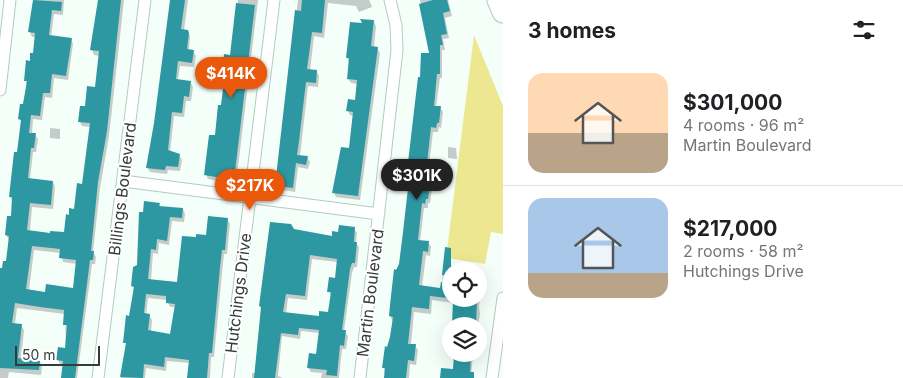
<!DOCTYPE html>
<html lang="en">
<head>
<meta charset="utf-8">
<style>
  :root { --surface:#fff; --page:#f6f6f6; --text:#202124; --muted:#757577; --line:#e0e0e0; --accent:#ea580c }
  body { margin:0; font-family:Inter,sans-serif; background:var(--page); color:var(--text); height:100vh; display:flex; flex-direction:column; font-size:19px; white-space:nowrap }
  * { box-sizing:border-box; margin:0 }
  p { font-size:16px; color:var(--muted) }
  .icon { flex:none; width:28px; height:28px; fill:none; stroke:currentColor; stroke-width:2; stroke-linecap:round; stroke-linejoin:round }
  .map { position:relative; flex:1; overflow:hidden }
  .panel { display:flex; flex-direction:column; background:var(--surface); width:400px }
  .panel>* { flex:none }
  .buttons { position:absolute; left:442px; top:262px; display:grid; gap:10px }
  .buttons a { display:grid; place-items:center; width:45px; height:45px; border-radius:50%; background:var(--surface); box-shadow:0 5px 20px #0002; font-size:25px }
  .scale { position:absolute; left:15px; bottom:12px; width:85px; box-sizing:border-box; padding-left:5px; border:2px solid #323d39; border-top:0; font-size:14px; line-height:18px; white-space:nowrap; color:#323d39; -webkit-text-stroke:4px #fff; paint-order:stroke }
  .price { position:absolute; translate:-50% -42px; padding:0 11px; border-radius:18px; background:var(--accent); color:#fff; font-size:16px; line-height:32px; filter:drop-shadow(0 1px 2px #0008) }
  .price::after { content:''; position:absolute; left:50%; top:30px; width:15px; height:11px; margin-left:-8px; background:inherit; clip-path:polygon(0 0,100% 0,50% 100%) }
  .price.on { background:#222; color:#fff }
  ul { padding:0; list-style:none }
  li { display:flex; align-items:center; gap:15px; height:125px; padding:0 25px }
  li+li { border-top:1px solid var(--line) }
  li span { display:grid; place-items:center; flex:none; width:140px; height:100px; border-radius:15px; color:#555 }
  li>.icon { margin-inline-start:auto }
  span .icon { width:60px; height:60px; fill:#fffc; stroke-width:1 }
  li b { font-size:21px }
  h2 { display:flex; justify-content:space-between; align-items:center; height:60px; padding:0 25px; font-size:21px }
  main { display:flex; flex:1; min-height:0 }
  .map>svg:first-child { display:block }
</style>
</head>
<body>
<main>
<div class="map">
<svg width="503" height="378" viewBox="0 0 503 378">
  <rect width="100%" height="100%" fill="#f4fffa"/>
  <path fill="#eee791" d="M474 35 503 106V234L491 232 485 264 446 258Z"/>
  <path fill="#0003" fill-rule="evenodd" d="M34 0H64L63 15 54 14 51 37 71 39 73 44 68 80 54 78 52 98 45 97 42 120 33 119 32 134 35 135 38 139 36 152H33L30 179 53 182 55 187 53 209 32 207 30 231 51 234H65L83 185 90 127 82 126 80 122 96 89 100 56 94 55 92 50 98 0H124L109 136 100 188 93 252 96 257 95 264H92L77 378H62L64 365 60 364 58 359 66 349 65 314 17 308 15 324 21 325 24 330 21 360 40 362 42 367 41 375 9 372 8 378H0V287L7 262 9 240 6 235 12 218 13 201 10 197 22 123 20 119 27 85 25 80 34 55 36 37H32L30 32ZM34 250 61 253 63 262 77 264 74 289 46 293 29 291Z
    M171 0H188L184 30 187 31 190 36 189 50 193 51 196 56 194 67 180 66 178 80 190 82 193 87 191 101H186L184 117 174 116 170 152 179 155 182 160 180 171 168 170 167 174 150 172 147 167 156 123Z
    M238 0H258L236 184 208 179 206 174 222 107 227 68 224 64 231 56Z
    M298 0H369L372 7 359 12 356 6 328 3 324 38 314 36 310 71 317 72 319 76 318 87 308 86 300 156 307 157 310 162 308 169 298 167 295 192 283 190 277 176Z
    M420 0H448L452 16 445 18 449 38 443 39 445 50H442V78H440L436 107 440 108 443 112 441 128 439 127 438 132H433L428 173 432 178V190L430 203H428V208H424L420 242H428L431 247 430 256 426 255 422 287 441 289 444 265 455 266 458 270 465 271H451V299H479V274L482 279 479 307 480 314 478 326H452L454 303 432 300 431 314 414 312 411 345 415 346 418 350 416 365 410 364 409 378H385L384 368 393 321 390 316 400 264 409 192 407 188 422 78 431 54Z
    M374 22 376 26 374 48H377L380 53 360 200 336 197 334 193 350 149 354 116 350 115 348 111 356 101 358 84 351 83 348 79 349 62 347 57 363 25Z
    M50 128 60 129V139L50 138Z
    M448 147 456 148 457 159 448 158Z
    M159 204 161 207 183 209 185 214 184 222 172 221 169 245 159 243 158 254 153 253 151 280 178 283 197 239 207 236 227 219 230 224 227 254H224L222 273 214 357H211L210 378H188L190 363 167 361 166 371 146 368 145 378H121L123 364H125L127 317H130L133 304 134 268 138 265ZM148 298 167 300 170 307H176L171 335 151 332 152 320 149 315H146Z
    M354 229 357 233 356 243 359 247 357 267H354L352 273 344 331 348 336 346 349H342L339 378H321L322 373 311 372 308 367 317 355 320 333 301 331 300 339 282 336 278 376 283 378H252V373H256L262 310 260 306 294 230 333 237ZM312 259 337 262 336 279 329 292 331 296 330 314 320 318 286 314 288 298 307 300Z
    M456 354H473L471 378H441L454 371Z"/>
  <path fill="#2d98a2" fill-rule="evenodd" d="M33 0 62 2 61 11 52 10 49 35 72 38 66 76 52 74 50 93H43L40 116 31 115 29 133H36L34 148H31L28 178 53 181 51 205 30 203 27 230 50 233V231L64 232 66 214 69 215V208L74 209 77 183 82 184 90 123 78 122 80 106H85L87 86 95 87 99 51 90 50 98 0H121L107 131 98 182 91 251H94L93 260H90L75 378H61L63 361 56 360 58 347 65 348 67 325H63L64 310 40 307 15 303 12 323 22 324 18 358 40 361 39 370 0 368V268H2L3 261H6L9 236 5 235 7 216H11L12 197H9L14 152H17L21 120 18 119 20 104H23L27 81H24L26 60 30 61V53H33L35 33 28 32ZM32 246 60 249 59 258 76 260 73 288 46 284 45 292 26 289Z
    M170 0H185L181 29 188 30 189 33 187 49 194 50 192 63 178 61 176 79 191 81 189 97 184 96 182 113 172 112 168 150 180 154 178 167 166 166 165 170 146 168 154 123Z
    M302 0H325L322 33 312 32 307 69 317 70 316 83 306 82 299 141 297 155 308 156 306 165 296 163 293 188 279 186 280 177H276L295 10 301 11Z
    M433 0H447L450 11 443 13 447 34 441 35 443 45H440V74H437L434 106H441L439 123H437L436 128 431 127 426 172H430V185L428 199H426L425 204 422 203 418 240 429 241 428 252 423 251 419 285 440 288 441 282 449 283 448 298 430 296 429 309 412 307 408 344H416L414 361 408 360 406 378H384L385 368H382L385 346 387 347 390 337 393 317 389 316 390 305 394 269 396 270 399 264 403 232 408 188H405L418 77H420L421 53H429L419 4Z
    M236 3 255 5 234 180 204 175 209 135H215L218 105H221L226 64H223L224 54 230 55Z
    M360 19 374 20 371 46 378 47 358 196 332 193 341 147 349 148 353 112 346 111 348 99 355 100 357 80 347 79 349 58H346L350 22 362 23Z
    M144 201 160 203 159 206 183 208 182 218 170 217 167 241 157 239 156 250 151 249 148 279 177 282 182 236 196 237V234L206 235 208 216 228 218 225 250H222L220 267 212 353H209L207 378H187L189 360 165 357 164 367 144 364 143 378 120 377 126 343H123L126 315 129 316 134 287 131 286 133 267 137 265 139 212H143ZM146 294 166 296V303L175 304 170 334 148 330 150 314 144 313Z
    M270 222 291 224 294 229 332 236V231L338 232 339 225 355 227 354 242H357L355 263H352L350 269 342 330H346L344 346 340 345 337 376 326 375 327 370 307 368 309 353 316 354 319 330 299 328 298 335 281 333 275 378H254L261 307 259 306ZM310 255 337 259 335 278 329 277 327 292H331L328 312 319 311V316L283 312 286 294 305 296Z
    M445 247 451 248V276L442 275Z
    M453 299H477L476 326H452Z
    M454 354H471L470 372H474V378H440L441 368 453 369Z"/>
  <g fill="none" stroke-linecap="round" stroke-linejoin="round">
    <g stroke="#b1ccc2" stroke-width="13">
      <path id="minor" d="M0 90 10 0
        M123 181 379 214
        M98 378 145 0
        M228 378 274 0
        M360 378 397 50 396 25 390 0
        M492 378 503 298"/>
    </g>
    <g stroke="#b1ccc2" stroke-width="23">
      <path id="motorway" d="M498 0 503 12"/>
    </g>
    <use href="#minor" stroke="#fff" stroke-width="11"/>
    <use href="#motorway" stroke="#fff" stroke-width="21"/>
  </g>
  <g text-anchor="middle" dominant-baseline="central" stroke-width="4" stroke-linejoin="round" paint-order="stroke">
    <g font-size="16" fill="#323d39" stroke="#fff">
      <text transform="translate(122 189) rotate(-83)">Billings Boulevard</text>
      <text transform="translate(238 293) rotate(-83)">Hutchings Drive</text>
      <text transform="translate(370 293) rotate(-83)">Martin Boulevard</text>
    </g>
  </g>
</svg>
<div class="buttons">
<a><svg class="icon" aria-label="locate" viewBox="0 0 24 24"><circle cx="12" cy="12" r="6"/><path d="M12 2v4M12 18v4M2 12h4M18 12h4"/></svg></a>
<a><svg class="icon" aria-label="layers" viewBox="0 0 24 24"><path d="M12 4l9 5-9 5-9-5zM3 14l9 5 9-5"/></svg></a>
</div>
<div class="scale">50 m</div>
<b class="price" style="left:231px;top:99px">$414K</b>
<b class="price on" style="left:417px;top:201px">$301K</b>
<b class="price" style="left:250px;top:211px">$217K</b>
</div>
<section class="panel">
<h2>3 homes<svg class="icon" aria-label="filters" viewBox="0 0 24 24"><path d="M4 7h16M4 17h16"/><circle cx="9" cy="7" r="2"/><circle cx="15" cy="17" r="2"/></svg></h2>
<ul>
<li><span style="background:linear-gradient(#ffd9b3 60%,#b9a48a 0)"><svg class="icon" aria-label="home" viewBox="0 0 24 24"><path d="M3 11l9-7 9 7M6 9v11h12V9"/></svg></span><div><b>$301,000</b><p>4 rooms · 96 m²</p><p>Martin Boulevard</p></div></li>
<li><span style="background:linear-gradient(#a9c7e8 75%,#b9a48a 0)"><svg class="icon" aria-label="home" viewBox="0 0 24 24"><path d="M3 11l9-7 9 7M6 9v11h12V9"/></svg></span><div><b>$217,000</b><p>2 rooms · 58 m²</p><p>Hutchings Drive</p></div></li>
</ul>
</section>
</main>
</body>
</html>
